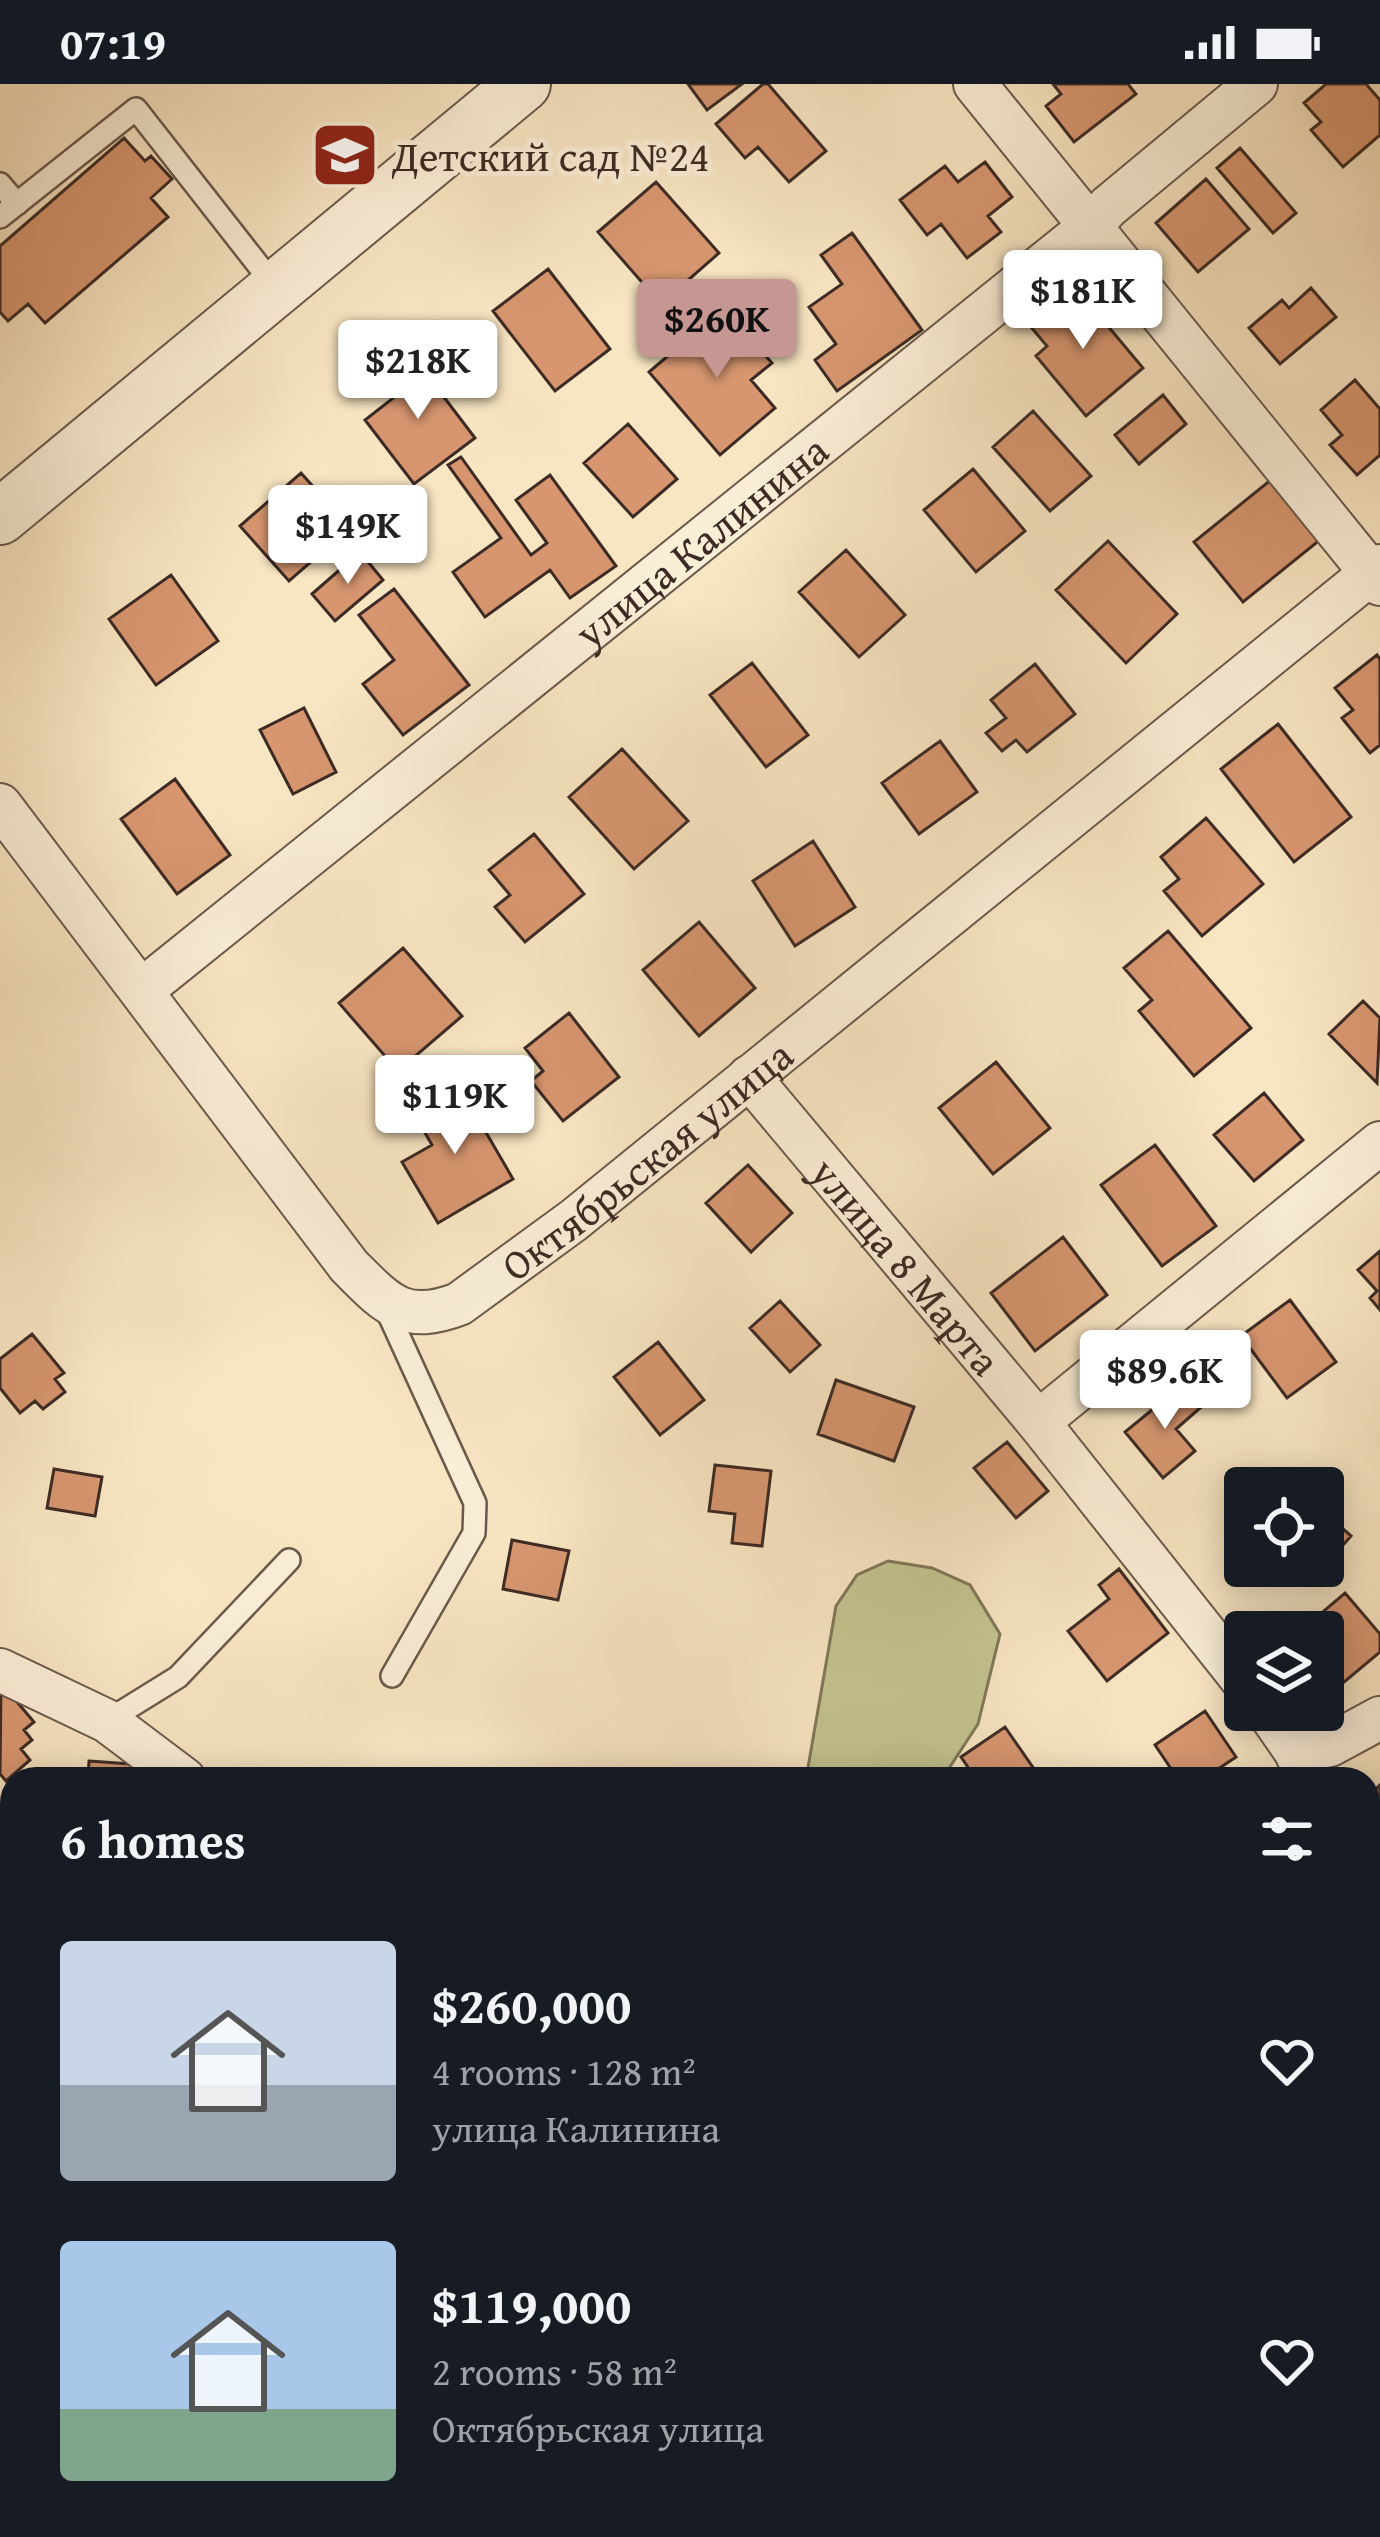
<!DOCTYPE html>
<html lang="en">
<head>
<meta charset="utf-8">
<style>
  :root { --surface:#171b24; --page:#242831; --text:#f1f3f6; --muted:#9ea1a6; --accent:#c59692 }
  body { margin:0; font-family:"Gentium Book Plus",serif; background:var(--page); color:var(--text); height:100vh; display:flex; flex-direction:column; font-size:45px; white-space:nowrap }
  * { box-sizing:border-box; margin:0 }
  p { font-size:39px; color:var(--muted) }
  .icon { flex:none; width:66px; height:66px; fill:none; stroke:currentColor; stroke-width:2; stroke-linecap:round; stroke-linejoin:round }
  .map { position:relative; flex:1; overflow:hidden }
  .side { position:absolute; left:0px; top:1683px; width:1380px; height:771px; display:flex; flex-direction:column; background:var(--surface); border-radius:36px 36px 0 0; box-shadow:0 6px 30px #0003 }
  .side>* { flex:none }
  .buttons { position:absolute; left:1224px; top:1383px; display:grid; gap:24px }
  .buttons a { display:grid; place-items:center; width:120px; height:120px; border-radius:12px; background:var(--surface); box-shadow:0 6px 30px #0003; font-size:60px }
  .price { position:absolute; translate:-50% -102px; padding:0 27px; border-radius:12px; background:#fff; color:#222; font-size:39px; line-height:78px; filter:drop-shadow(0 3px 6px #0008) }
  .price::after { content:''; position:absolute; left:50%; top:72px; width:36px; height:27px; margin-left:-18px; background:inherit; clip-path:polygon(0 0,100% 0,50% 100%) }
  .price.active { background:var(--accent); color:#111 }
  ul { padding:0; list-style:none }
  li { display:flex; align-items:center; gap:36px; height:300px; padding:0 60px }
  li span { display:grid; place-items:center; flex:none; width:336px; height:240px; border-radius:12px; color:#555 }
  li>.icon { margin-inline-start:auto }
  span .icon { width:144px; height:144px; fill:#fffc; stroke-width:1 }
  li b { font-size:51px }
  h2 { display:flex; justify-content:space-between; align-items:center; height:144px; padding:0 60px; font-size:51px }
  .status { display:flex; justify-content:space-between; align-items:center; height:84px; padding:0 60px; background:var(--surface); direction:ltr }
  .status svg { height:33px; fill:currentColor }
  .map>svg:first-child { display:block }
</style>
</head>
<body>
<div class="status"><b>07:19</b><svg viewBox="0 0 49 12"><path d="M0 12V9h3v3zM5 12V6h3v6zM10 12V3h3v9zM15 12V0h3v12zM26 1h20v11H26zM47 4h2v5h-2z"/></svg></div>
<div class="map">
<svg width="1380" height="2453" viewBox="0 0 1380 2453">
  <rect width="100%" height="100%" fill="#f8e5c2"/>
  <filter id="stains"><feTurbulence type="fractalNoise" baseFrequency=".00167" numOctaves="4"/><feColorMatrix values="0 0 0 0 .2 0 0 0 0 .09 0 0 0 0 .02 0 0 0 .5 -.17"/></filter>
  <radialGradient id="worn" r=".72"><stop offset=".6" stop-color="#630" stop-opacity="0"/><stop offset="1" stop-color="#630" stop-opacity=".3"/></radialGradient>
  <path fill="#c3c38f" stroke="#80775a" stroke-width="3" d="M888 1477 932 1484 970 1501 1000 1550 978 1640 942 1695H806L836 1522 857 1491Z
    M12 1917V2168L0 2167V1918Z"/>
  <path fill="#d79670" stroke="#3c2b24" stroke-width="3" d="M688 0H742L707 26Z
    M763 0H768L826 67 789 98 758 63 745 74 716 40Z
    M1053 0H1128L1136 10 1074 58 1046 22 1061 10Z
    M1326 0H1366L1380 16V51L1343 83 1311 46 1321 38 1304 19Z
    M124 54 145 77 151 72 172 95 151 114 168 133 45 239 28 220 8 237 0 228V162Z
    M1240 64 1296 129 1273 149 1217 84Z
    M985 78 1012 113 988 132 1001 148 967 174 941 140 927 151 900 116 945 82 958 98Z
    M1206 95 1249 145 1198 188 1156 139Z
    M656 98 719 169 661 220 598 148Z
    M852 149 922 246 837 307 815 276 836 260 809 223 842 200 821 171Z
    M548 185 610 265 555 307 493 227Z
    M1076 204 1143 284 1086 332 1036 272 1047 262 1030 242Z
    M1311 204 1336 233 1280 280 1249 244 1282 216 1289 224Z
    M724 224 772 279 751 296 775 324 720 371 649 288Z
    M409 267 475 354 414 400 365 336 401 308 384 286Z
    M1355 296 1380 325V371L1357 391 1330 361 1342 351 1321 326Z
    M1163 311 1186 340 1139 380 1115 351Z
    M1033 327 1091 392 1050 427 993 363Z
    M628 340 677 395 633 433 584 379Z
    M461 373 531 471 547 459 516 416 550 391 616 482 570 514 550 486 485 533 453 488 501 454 448 381Z
    M973 385 1025 447 976 488 924 426Z
    M301 389 350 444 289 497 240 442Z
    M1272 395 1321 455 1243 518 1194 458Z
    M1108 457 1177 530 1126 579 1056 506Z
    M846 466 905 531 859 573 799 508Z
    M360 468 383 496 335 537 312 510Z
    M171 491 218 557 156 601 109 535Z
    M394 505 469 601 403 651 363 600 394 576 359 531Z
    M1377 571 1380 575V661L1370 669 1342 634 1353 626 1335 604Z
    M752 579 808 651 766 683 710 611Z
    M1035 580 1075 630 1027 668 1016 656 1002 667 986 649 1006 634 991 616Z
    M304 624 336 688 293 710 260 646Z
    M1278 640 1351 733 1294 778 1221 685Z
    M940 657 977 708 919 750 882 699Z
    M622 665 688 737 634 785 569 713Z
    M175 695 230 771 177 810 121 735Z
    M1206 734 1263 800 1202 852 1164 807 1179 795 1161 773Z
    M534 750 584 810 525 858 495 823 510 811 489 786Z
    M813 757 855 823 795 862 753 797Z
    M699 838 755 904 699 952 643 886Z
    M1168 847 1251 944 1194 992 1139 927 1152 916 1124 884Z
    M403 864 462 932 398 987 339 919Z
    M1363 917 1380 934 1377 999 1329 950Z
    M569 929 619 993 563 1037 531 997 543 987 525 964Z
    M996 978 1050 1044 993 1090 939 1024Z
    M459 1002 513 1095 438 1139 402 1078 432 1061 413 1028Z
    M1264 1009 1303 1056 1254 1097 1214 1051Z
    M1155 1061 1216 1142 1162 1182 1101 1101Z
    M748 1081 792 1129 751 1168 706 1119Z
    M1063 1153 1107 1211 1035 1267 991 1209Z
    M1380 1167V1226L1370 1214 1377 1207 1358 1186Z
    M1290 1216 1336 1278 1287 1314 1241 1252Z
    M780 1217 820 1261 790 1288 750 1244Z
    M32 1250 64 1289 55 1295 65 1308 43 1325 35 1317 20 1329 0 1304V1275Z
    M658 1258 704 1316 660 1351 614 1293Z
    M836 1296 914 1323 894 1377 818 1350Z
    M1181 1302 1200 1324 1176 1345 1195 1367 1163 1394 1125 1348Z
    M1007 1358 1048 1407 1016 1434 974 1384Z
    M715 1381 771 1387 762 1462 732 1459 735 1430 709 1427Z
    M54 1385 102 1393 95 1432 47 1424Z
    M1323 1427 1351 1452 1331 1475 1323 1468Z
    M512 1456 569 1467 558 1516 503 1505Z
    M1119 1485 1168 1549 1107 1597 1068 1547 1109 1515 1099 1501Z
    M1345 1509 1380 1550V1568L1337 1604 1323 1587V1548H1299Z
    M1 1599 34 1638 24 1646 32 1656 21 1665 30 1676 6 1697 0 1690Z
    M1205 1627 1236 1673 1203 1695H1178L1155 1661Z
    M1005 1643 1041 1695H976L961 1673Z
    M89 1677 144 1681 143 1695H88Z
    M1380 1701V1727L1368 1712Z
    M12 1814V1862L0 1864V1816Z
    M1368 1890 1380 1905V1924L1368 1934Z
    M1372 2110 1380 2114V2171L1368 2165V2118Z
    M2 2245 12 2248V2311L0 2308Z"/>
  <g fill="none" stroke-linecap="round" stroke-linejoin="round">
    <g stroke="#6b5a4c" stroke-width="26">
      <path id="service" d="M0 100 17 120
        M0 133 136 25 277 205
        M384 1220 475 1419 474 1449 392 1592
        M107 1637 178 1593 289 1476
        M0 2348 12 2342
        M377 2442 402 2453
        M1371 2453 1380 2427"/>
    </g>
    <g stroke="#6b5a4c" stroke-width="46">
      <g id="minor">
        <path d="M975 0 1380 500"/>
        <path id="s1" d="M0 721 349 1182C387 1220 404 1241 459 1220L574 1136 1380 482"/>
        <path id="s2" d="M142 906 1091 142 1108 123 1256 0"/>
        <path id="s3" d="M749 993 1038 1338 1245 1599"/>
        <path d="M1038 1338 1380 1059"/>
        <path d="M0 1586 107 1637 184 1695"/>
        <path d="M1267 1626 1296 1668 1306 1692"/>
        <path d="M1296 1668 1330 1661 1380 1634"/>
        <path d="M1368 1808 1380 1822"/>
        <path d="M1026 2442 1044 2453"/>
        <path d="M703 2453 710 2442"/>
      </g>
    </g>
    <g stroke="#6b5a4c" stroke-width="58">
      <path id="tertiary" d="M0 433 523 0"/>
    </g>
    <use href="#service" stroke="#faeed7" stroke-width="21"/>
    <use href="#minor" stroke="#faeed7" stroke-width="42"/>
    <use href="#tertiary" stroke="#faeed7" stroke-width="54"/>
  </g>
  <defs>
    <g id="school-square" transform="scale(3.45)"><rect x="-9" y="-9" width="18" height="18" rx="4" fill="#8f2418" stroke="#faeed7"/><path d="M0-5L7-2L0 1L-7-2ZM-4 1L0 2.5L4 1V4Q0 6-4 4Z" fill="#fff"/></g>
  </defs>
  <g fill-rule="evenodd">
    <use href="#school-square" x="345" y="71"/>
  </g>
  <g text-anchor="middle" dominant-baseline="central" stroke-width="10" stroke-linejoin="round" paint-order="stroke">
    <g font-size="42" fill="#3c2b24" stroke="#faeed7" text-anchor="start">
      <text x="392" y="71">Детский сад №24</text>
    </g>
    <g font-size="42" fill="#3c2b24" stroke="#faeed7">
      <text stroke="none"><textPath href="#s2" startOffset="717">улица Калинина</textPath></text>
      <text stroke="none"><textPath href="#s1" startOffset="942">Октябрьская улица</textPath></text>
      <text stroke="none"><textPath href="#s3" startOffset="246">улица 8 Марта</textPath></text>
    </g>
  </g>
  <rect width="100%" height="100%" filter="url(#stains)"/>
  <rect width="100%" height="100%" fill="url(#worn)"/>
</svg>
<div class="buttons">
<a><svg class="icon" aria-label="locate" viewBox="0 0 24 24"><circle cx="12" cy="12" r="6"/><path d="M12 2v4M12 18v4M2 12h4M18 12h4"/></svg></a>
<a><svg class="icon" aria-label="layers" viewBox="0 0 24 24"><path d="M12 4l9 5-9 5-9-5zM3 14l9 5 9-5"/></svg></a>
</div>
<b class="price" style="left:1083px;top:268px">$181K</b>
<b class="price active" style="left:717px;top:297px">$260K</b>
<b class="price" style="left:418px;top:338px">$218K</b>
<b class="price" style="left:348px;top:503px">$149K</b>
<b class="price" style="left:455px;top:1073px">$119K</b>
<b class="price" style="left:1165px;top:1348px">$89.6K</b>
<section class="side">
<h2>6 homes<svg class="icon" aria-label="filters" viewBox="0 0 24 24"><path d="M4 7h16M4 17h16"/><circle cx="9" cy="7" r="2"/><circle cx="15" cy="17" r="2"/></svg></h2>
<ul>
<li><span style="background:linear-gradient(#c9d6e8 60%,#9aa5b1 0)"><svg class="icon" aria-label="home" viewBox="0 0 24 24"><path d="M3 11l9-7 9 7M6 9v11h12V9"/></svg></span><div><b>$260,000</b><p>4 rooms · 128 m²</p><p>улица Калинина</p></div><svg class="icon" aria-label="heart" viewBox="0 0 24 24"><path d="M12 20l-8-8c-3-5 5-10 8-4 3-6 11-1 8 4z"/></svg></li>
<li><span style="background:linear-gradient(#a9c7e8 70%,#7fa58c 0)"><svg class="icon" aria-label="home" viewBox="0 0 24 24"><path d="M3 11l9-7 9 7M6 9v11h12V9"/></svg></span><div><b>$119,000</b><p>2 rooms · 58 m²</p><p>Октябрьская улица</p></div><svg class="icon" aria-label="heart" viewBox="0 0 24 24"><path d="M12 20l-8-8c-3-5 5-10 8-4 3-6 11-1 8 4z"/></svg></li>
</ul>
</section>
</div>
</body>
</html>
